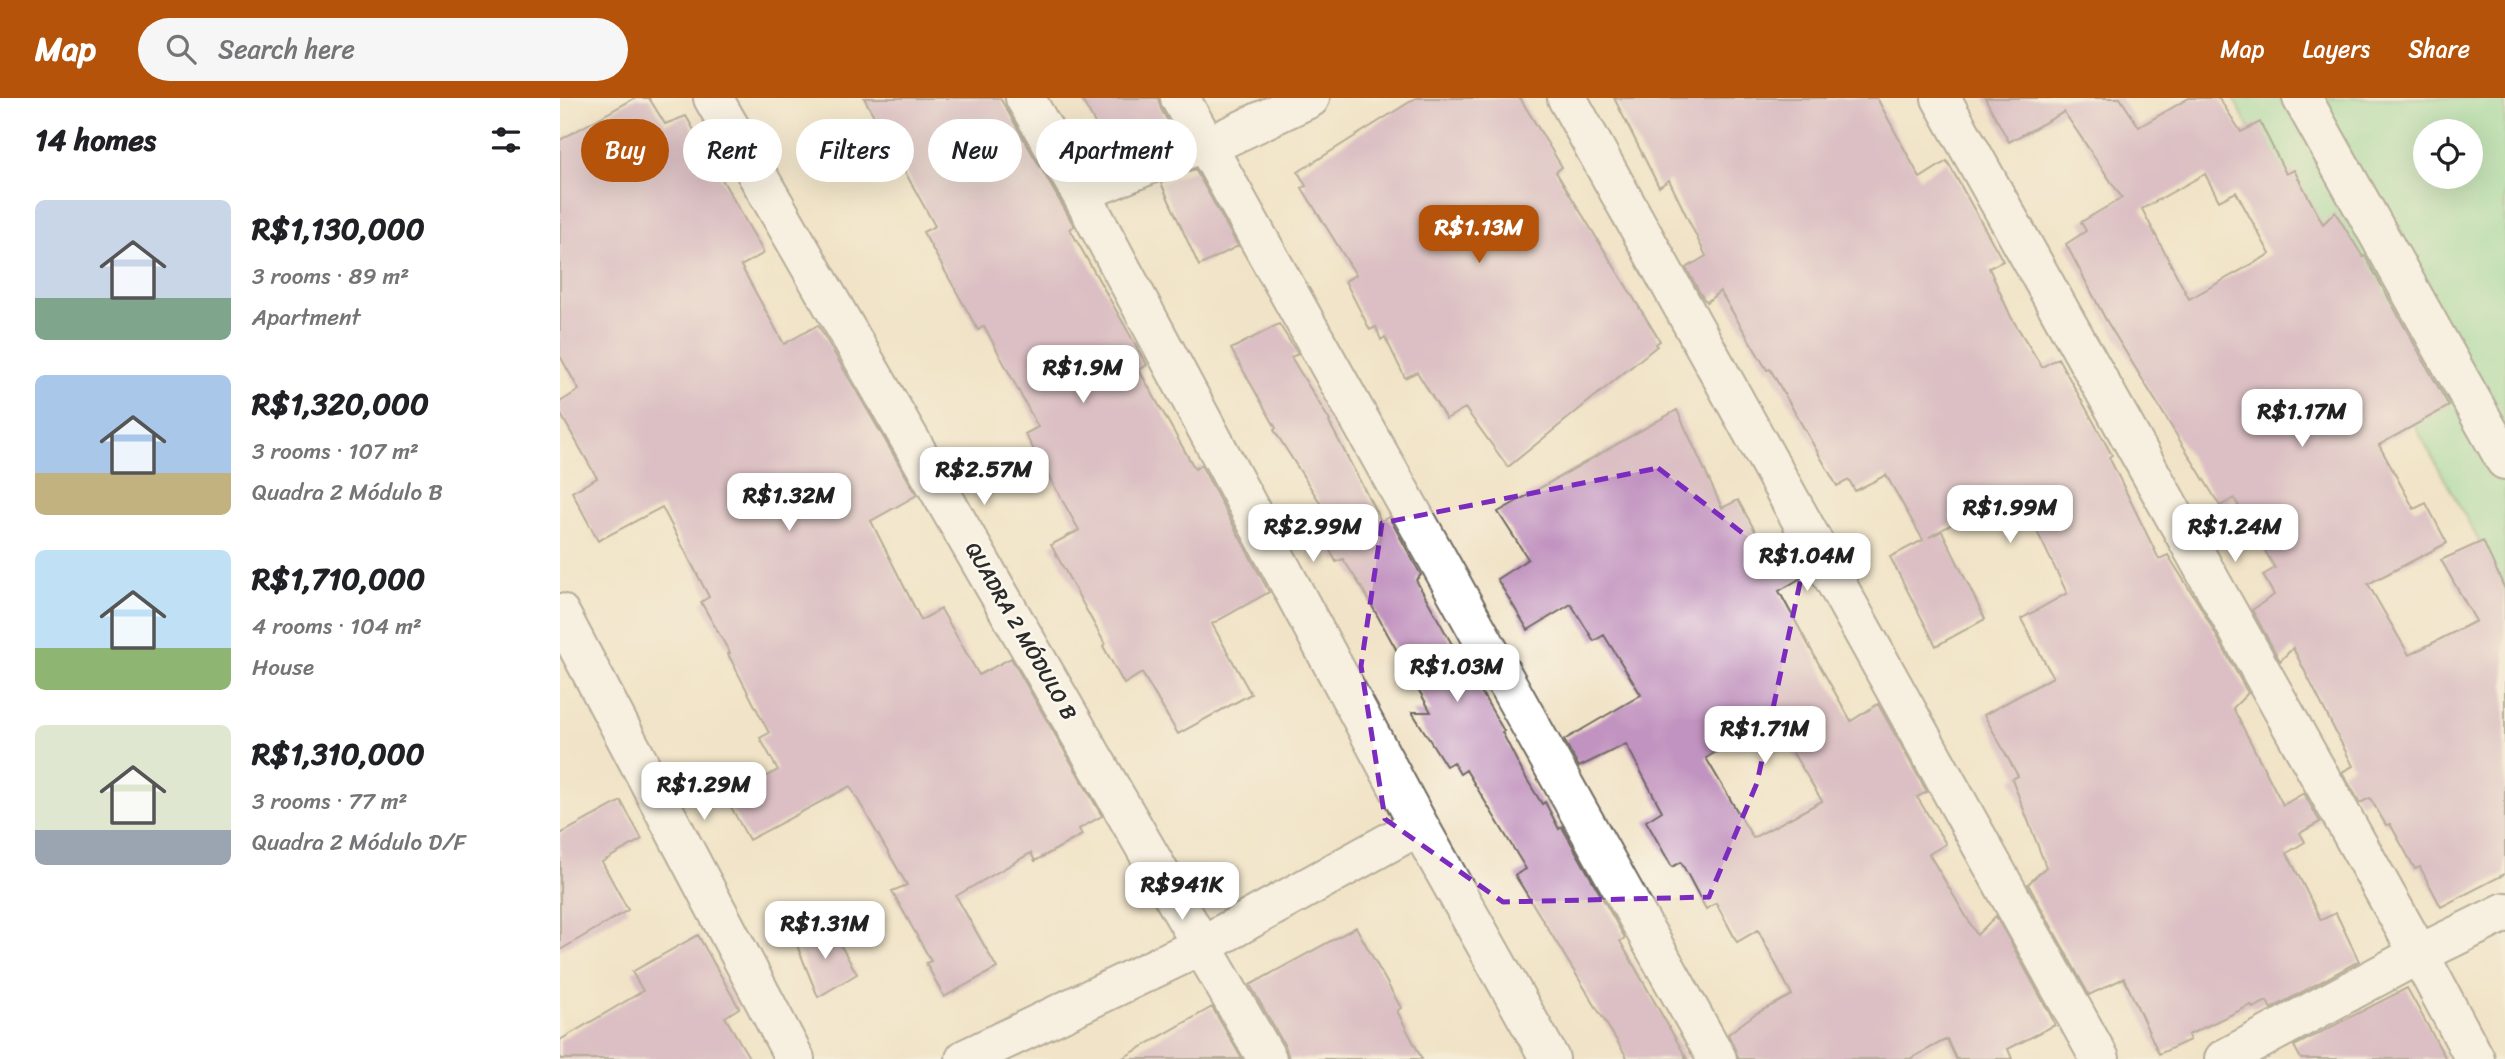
<!DOCTYPE html>
<html lang="en">
<head>
<meta charset="utf-8">
<style>
  :root { --surface:#fff; --page:#f6f6f6; --text:#202124; --muted:#757577; --accent:#b45309 }
  body { margin:0; font-family:Sriracha,sans-serif; background:var(--page); color:var(--text); height:100vh; display:flex; flex-direction:column; font-size:26px; white-space:nowrap }
  * { box-sizing:border-box; margin:0 }
  p { font-size:23px; color:var(--muted) }
  .icon { flex:none; width:38px; height:38px; fill:none; stroke:currentColor; stroke-width:2; stroke-linecap:round; stroke-linejoin:round }
  .map { position:relative; flex:1; overflow:hidden }
  .sheet { display:flex; flex-direction:column; background:var(--surface); width:560px }
  .sheet>* { flex:none }
  .guide { position:absolute; left:21px; top:21px; width:665px; height:63px; display:flex; gap:14px }
  .fabs { position:absolute; left:1853px; top:21px; display:grid; gap:14px }
  .fabs a { display:grid; place-items:center; width:70px; height:70px; border-radius:50%; background:var(--surface); box-shadow:0 7px 28px #0002; font-size:35px }
  .price { position:absolute; translate:-50% -60px; padding:0 16px; border-radius:14px; background:#fff; color:#222; font-size:23px; line-height:46px; filter:drop-shadow(0 2px 4px #0008) }
  .price::after { content:''; position:absolute; left:50%; top:42px; width:21px; height:16px; margin-left:-10px; background:inherit; clip-path:polygon(0 0,100% 0,50% 100%) }
  .price.active { background:var(--accent); color:#fff }
  ul { padding:0; list-style:none }
  li { display:flex; align-items:center; gap:21px; height:175px; padding:0 35px }
  li span { display:grid; place-items:center; flex:none; width:196px; height:140px; border-radius:10px; color:#555 }
  li>.icon { margin-inline-start:auto }
  span .icon { width:84px; height:84px; fill:#fffc; stroke-width:1 }
  li b { font-size:30px }
  h2 { display:flex; justify-content:space-between; align-items:center; height:84px; padding:0 35px; font-size:30px }
  .chip { padding:0 24px; border-radius:32px; background:var(--surface); box-shadow:0 7px 28px #0002; font-size:24px; line-height:63px }
  .chip.active { background:var(--accent); color:#fff }
  header { display:flex; align-items:center; gap:42px; box-sizing:border-box; height:98px; padding:0 35px; background:var(--accent); color:#fff }
  header strong { font-size:33px }
  nav { display:flex; gap:38px; margin-inline-start:auto; font-size:24px }
  .search { width:490px; height:63px; background:var(--page); display:flex; align-items:center; gap:18px; box-sizing:border-box; padding:0 24px; border-radius:38px; color:var(--muted); font-size:26px }
  main { display:flex; flex:1; min-height:0 }
  .map>svg:first-child { display:block }
</style>
</head>
<body>
<header>
<strong>Map</strong>
<div class="search"><svg class="icon" aria-label="search" viewBox="0 0 24 24"><circle cx="10" cy="10" r="6"/><path d="M15 15l6 6"/></svg>Search here</div>
<nav><a>Map</a><a>Layers</a><a>Share</a></nav>
</header>
<main>
<section class="sheet">
<h2>14 homes<svg class="icon" aria-label="filters" viewBox="0 0 24 24"><path d="M4 7h16M4 17h16"/><circle cx="9" cy="7" r="2"/><circle cx="15" cy="17" r="2"/></svg></h2>
<ul>
<li><span style="background:linear-gradient(#c9d6e8 70%,#7fa58c 0)"><svg class="icon" aria-label="home" viewBox="0 0 24 24"><path d="M3 11l9-7 9 7M6 9v11h12V9"/></svg></span><div><b>R$1,130,000</b><p>3 rooms · 89 m²</p><p>Apartment</p></div></li>
<li><span style="background:linear-gradient(#a9c7e8 70%,#c2b280 0)"><svg class="icon" aria-label="home" viewBox="0 0 24 24"><path d="M3 11l9-7 9 7M6 9v11h12V9"/></svg></span><div><b>R$1,320,000</b><p>3 rooms · 107 m²</p><p>Quadra 2 Módulo B</p></div></li>
<li><span style="background:linear-gradient(#bfe0f5 70%,#8fb573 0)"><svg class="icon" aria-label="home" viewBox="0 0 24 24"><path d="M3 11l9-7 9 7M6 9v11h12V9"/></svg></span><div><b>R$1,710,000</b><p>4 rooms · 104 m²</p><p>House</p></div></li>
<li><span style="background:linear-gradient(#dfe7d0 75%,#9aa5b1 0)"><svg class="icon" aria-label="home" viewBox="0 0 24 24"><path d="M3 11l9-7 9 7M6 9v11h12V9"/></svg></span><div><b>R$1,310,000</b><p>3 rooms · 77 m²</p><p>Quadra 2 Módulo D/F</p></div></li>
</ul>
</section>
<div class="map">
<svg width="1945" height="961" viewBox="0 0 1945 961">
  <rect width="100%" height="100%" fill="#fbf7ec"/>
  <filter id="ink" filterUnits="userSpaceOnUse"><feTurbulence type="fractalNoise" baseFrequency=".0143" numOctaves="2"/><feDisplacementMap in="SourceGraphic" scale="14" xChannelSelector="R" yChannelSelector="G"/><feConvolveMatrix kernelMatrix="1 2 1 2 8 2 1 2 1" color-interpolation-filters="sRGB"/></filter>
  <filter id="wash" filterUnits="userSpaceOnUse"><feTurbulence type="fractalNoise" baseFrequency=".00686" numOctaves="4" result="noise"/><feDisplacementMap in="SourceGraphic" scale="28" xChannelSelector="R" yChannelSelector="G"/><feGaussianBlur stdDeviation="1.57" result="paint"/><feColorMatrix in="noise" values="0 0 0 0 0 0 0 0 0 0 0 0 0 0 0 0 0 1.4 0 .05"/><feComposite in="paint" operator="in"/></filter>
  <g filter="url(#wash)">
    <rect width="100%" height="100%" fill="#f1e3c7"/>
    <path fill="#87da9b" stroke="#598263" stroke-width="2" fill-rule="evenodd" d="M1673 0H1945V490ZM1866 33H1911V79H1866Z"/>
    <g id="blocks">
      <path fill="#c193c0" fill-rule="evenodd" d="M75 0H89L105 26 126 18 204 155 181 168 224 246 258 227 357 397 311 423 361 522 381 511 419 577 451 560 542 718 519 731 522 737 475 763 471 755 396 798 437 870 384 899 366 865 371 863 332 793 347 787 290 688 189 742 166 700 218 672 200 640 209 635 168 556 170 555 141 504 149 499 102 409 38 443 12 394 37 380 0 315V304L19 292 0 258V42Z
        M304 0H440L504 110 514 128 510 131 587 267 579 272 635 371 641 367 709 494 652 526 691 596 618 636 582 575 564 586 543 548 545 546 491 447 519 432 465 336 478 329 424 228 418 232 363 134 375 128Z
        M521 0H598L601 11 619 42 535 76 525 59 549 51Z
        M856 0H960L1002 69 996 74 1100 243 1096 246 1097 248 948 369 905 310 886 321 857 274 845 280 825 239 821 242 816 229 810 232 785 183 796 177 742 90 746 88 738 74Z
        M1054 0H1317L1360 80 1387 63 1443 163 1429 170 1451 219 1482 269 1498 260 1552 357 1549 359 1599 461 1608 457 1640 508 1688 595 1673 610 1723 707 1744 695 1760 724 1740 735 1745 744 1727 755 1761 822 1776 815 1799 863 1711 911 1707 903 1693 910 1691 907 1628 937 1630 942 1599 956 1564 880 1529 897 1468 786 1486 769 1452 681 1458 678 1424 617 1493 579 1461 521 1507 495 1456 390 1369 439 1382 433 1425 521 1376 548 1330 459 1363 442 1326 377 1295 393 1289 382 1277 388 1210 271 1207 272 1160 193 1147 204 1143 200 1126 170 1146 158 1109 82 1099 89Z
        M1425 0H1560L1579 29 1629 0H1659L1681 34 1700 24 1726 76 1734 72 1763 126 1775 114 1803 159 1805 158 1889 308 1819 347 1854 411 1866 405 1887 445 1808 486 1849 557 1916 523 1881 462 1923 443 1945 491V776L1881 809 1860 769 1855 771 1830 726 1826 727 1810 700 1800 705 1782 674 1793 668 1733 550 1720 563 1692 512 1714 497 1703 477 1715 470 1674 400 1660 408 1546 222 1506 146 1526 133 1521 124 1562 100 1504 14 1449 44ZM1645 76 1659 103 1676 94 1710 156 1629 201 1582 111Z
        M635 71 678 148 639 168 601 85Z
        M719 226 738 256 731 259 770 323 769 324 821 423 829 419 861 477 856 482 917 591 919 590 944 633 942 634 963 675 982 706 985 704 999 731 1002 729 1065 840 1060 843 1127 961H1068L955 777 966 771 906 672 900 676 893 664 886 668 852 614H871L802 490 783 461 776 464 755 422H771L714 332 716 330 671 251Z
        M1117 312 1162 410 1178 402 1208 456 1227 445 1246 477 1219 493 1260 568 1291 623 1318 606 1367 694 1357 699 1386 746 1369 756 1417 837 1436 818 1490 916 1495 927 1448 951 1452 961H1396L1387 941 1350 961H1179L1168 936 1195 916 1232 897 1198 832 1177 844 1156 805 1146 811 1121 764 1112 769 1086 723 1102 713 1066 646 1019 669 1004 642 1081 597 1044 537 1034 543 1011 506 968 532 937 481 968 461 938 414ZM1212 620 1262 703 1193 740 1146 660Z
        M61 703 82 741 42 764 68 812 0 852V736Z
        M269 827 297 876 258 899 236 845Z
        M796 829 841 910 837 913 862 961H729L726 950 690 887Z
        M138 837 179 910 165 919 190 961H0V942L83 893 72 874Z
        M1847 890 1886 961H1741L1734 948Z
        M652 909 682 961H561Z"/>
    </g>
  </g>
  <g filter="url(#ink)">
    <use href="#blocks" fill-opacity="0" stroke="#706b62" stroke-width="2"/>
    <g fill="none" stroke-linecap="round" stroke-linejoin="round">
      <g stroke="#706b62" stroke-width="32">
        <path id="service" d="M523 99 646 49"/>
      </g>
      <g stroke="#706b62" stroke-width="42">
        <path id="minor" d="M153 0 707 961
          M465 0 523 99 859 728 990 961
          M620 0 1157 961
          M1007 0 1540 961
          M1381 0 1859 856 1915 961
          M1742 0 1945 362
          M646 49 750 0
          M0 515 235 961
          M405 961 643 847 859 728
          M1664 961 1859 856 1945 814"/>
      </g>
      <use href="#service" stroke="#fff" stroke-width="28"/>
      <use href="#minor" stroke="#fff" stroke-width="38"/>
    </g>
  </g>
  <path d="M0 0H1945V961H0ZM1098 370 1241 480 1197 685 1149 799 943 804 825 721 801 568 822 425Z" fill="#f1e3c7" fill-opacity=".55" fill-rule="evenodd"/>
  <path fill="none" stroke="#7b2cbf" stroke-width="5" stroke-dasharray="14 9" stroke-linejoin="round" d="M1098 370 1241 480 1197 685 1149 799 943 804 825 721 801 568 822 425Z"/>
  <g text-anchor="middle" dominant-baseline="central" stroke-width="5" stroke-linejoin="round" paint-order="stroke">
    <g font-size="21" fill="#2b2b2b" stroke="#fbf7ec">
      <text transform="translate(461 533) rotate(60)">QUADRA 2 MÓDULO B</text>
    </g>
  </g>
</svg>
<div class="fabs">
<a><svg class="icon" aria-label="locate" viewBox="0 0 24 24"><circle cx="12" cy="12" r="6"/><path d="M12 2v4M12 18v4M2 12h4M18 12h4"/></svg></a>
</div>
<b class="price active" style="left:919px;top:167px">R$1.13M</b>
<b class="price" style="left:523px;top:307px">R$1.9M</b>
<b class="price" style="left:1742px;top:351px">R$1.17M</b>
<b class="price" style="left:424px;top:409px">R$2.57M</b>
<b class="price" style="left:229px;top:435px">R$1.32M</b>
<b class="price" style="left:1450px;top:447px">R$1.99M</b>
<b class="price" style="left:753px;top:466px">R$2.99M</b>
<b class="price" style="left:1675px;top:466px">R$1.24M</b>
<b class="price" style="left:1247px;top:495px">R$1.04M</b>
<b class="price" style="left:897px;top:606px">R$1.03M</b>
<b class="price" style="left:1205px;top:668px">R$1.71M</b>
<b class="price" style="left:144px;top:724px">R$1.29M</b>
<b class="price" style="left:622px;top:824px">R$941K</b>
<b class="price" style="left:265px;top:863px">R$1.31M</b>
<div class="guide">
<a class="chip active">Buy</a>
<a class="chip">Rent</a>
<a class="chip">Filters</a>
<a class="chip">New</a>
<a class="chip">Apartment</a>
</div>
</div>
</main>
</body>
</html>
